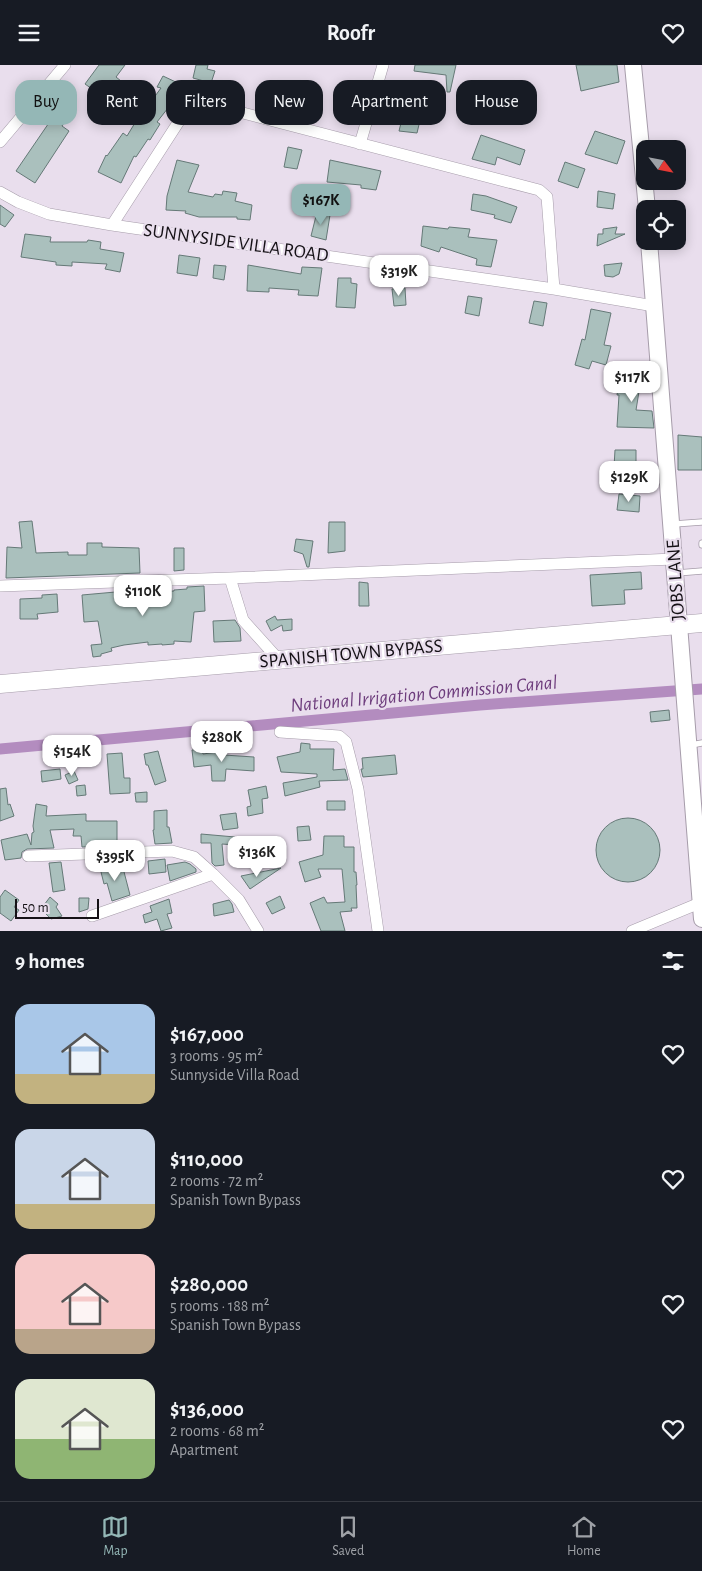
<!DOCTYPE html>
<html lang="en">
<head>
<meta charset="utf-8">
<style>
  :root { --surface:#171b24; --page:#20242c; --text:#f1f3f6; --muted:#9ea1a6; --line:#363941; --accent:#94b7b6 }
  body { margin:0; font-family:"Alegreya Sans",sans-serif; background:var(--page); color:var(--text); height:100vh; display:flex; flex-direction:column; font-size:19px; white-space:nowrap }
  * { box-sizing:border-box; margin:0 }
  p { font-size:16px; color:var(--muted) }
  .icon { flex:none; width:28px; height:28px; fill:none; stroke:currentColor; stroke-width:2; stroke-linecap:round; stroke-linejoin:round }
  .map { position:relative; height:866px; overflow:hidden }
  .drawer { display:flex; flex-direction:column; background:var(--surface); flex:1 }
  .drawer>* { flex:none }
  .guide { position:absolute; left:15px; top:15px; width:672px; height:45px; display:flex; gap:10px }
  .needle { width:32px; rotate:122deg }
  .buttons { position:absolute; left:636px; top:75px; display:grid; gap:10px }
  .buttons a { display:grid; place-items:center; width:50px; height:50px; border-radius:10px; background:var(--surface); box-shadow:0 2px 12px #0003; font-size:25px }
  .scale { position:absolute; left:15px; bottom:12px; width:84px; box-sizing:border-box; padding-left:5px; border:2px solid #151116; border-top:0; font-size:14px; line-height:18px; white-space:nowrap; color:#151116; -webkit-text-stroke:4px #e9deed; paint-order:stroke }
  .price { position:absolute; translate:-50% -42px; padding:0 11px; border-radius:10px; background:#fff; color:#222; font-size:16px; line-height:32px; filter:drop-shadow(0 1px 2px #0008) }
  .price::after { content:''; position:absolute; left:50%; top:30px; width:15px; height:11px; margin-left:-8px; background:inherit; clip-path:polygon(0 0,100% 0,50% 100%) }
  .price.on { background:var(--accent); color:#111 }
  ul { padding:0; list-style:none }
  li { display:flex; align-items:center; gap:15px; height:125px; padding:0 15px }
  li span { display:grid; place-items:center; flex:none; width:140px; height:100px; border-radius:15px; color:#555 }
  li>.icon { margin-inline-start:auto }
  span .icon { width:60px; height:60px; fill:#fffc; stroke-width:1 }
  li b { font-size:21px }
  h2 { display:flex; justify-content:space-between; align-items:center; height:60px; padding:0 15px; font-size:21px }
  .pill { padding:0 18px; border-radius:15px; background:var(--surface); box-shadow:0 2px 12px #0003; font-size:18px; line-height:45px }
  .pill.on { background:var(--accent); color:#111 }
  header { display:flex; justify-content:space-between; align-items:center; height:65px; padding:0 15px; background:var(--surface); font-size:22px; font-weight:700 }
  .tabs { display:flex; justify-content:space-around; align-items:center; height:70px; border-top:1px solid var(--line); background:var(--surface); font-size:14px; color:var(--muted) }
  .tabs a { display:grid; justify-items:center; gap:2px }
  .tabs .on { color:var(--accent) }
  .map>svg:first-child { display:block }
</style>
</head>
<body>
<header><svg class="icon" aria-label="menu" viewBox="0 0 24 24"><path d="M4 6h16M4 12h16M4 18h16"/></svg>Roofr<svg class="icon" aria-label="heart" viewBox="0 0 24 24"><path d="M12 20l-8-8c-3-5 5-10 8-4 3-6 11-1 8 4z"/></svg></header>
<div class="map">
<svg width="702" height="866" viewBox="0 0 702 866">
  <rect width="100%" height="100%" fill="#e9deed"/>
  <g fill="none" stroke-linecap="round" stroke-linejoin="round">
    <path stroke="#b38cbf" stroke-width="11" d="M0 684 480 640 702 624"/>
  </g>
  <path fill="#aac0bd" stroke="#657977" d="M99 0H125L116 12 121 16 108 35 85 19Z
    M196 0H208L207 4 215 6 211 18 193 13Z
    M415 0H456L450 27H447L446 10 414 6Z
    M576 0H617L619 17 581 26Z
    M163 11 180 19 168 43 157 57 160 59 150 75 148 74 136 92 134 91 121 118 98 107 106 90 107 91 123 68 127 71 141 48 142 49 161 23 157 22Z
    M405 42 422 47 417 68 399 66Z
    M55 49 65 56 62 61 69 66 35 118 16 106Z
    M595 66 625 76 617 99 585 89Z
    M481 70 525 85 520 100 497 92 495 100 472 94Z
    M288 82 302 85 297 104 284 102Z
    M177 95 199 100 188 127 213 132 215 129 222 130 223 126 237 128 235 136 252 140 250 155 237 154V152H199L185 148 186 146 166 145 167 131Z
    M330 95 381 106 376 125 361 123V120L327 117Z
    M565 97 585 104 578 123 558 116Z
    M598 126 615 129 613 144 597 142Z
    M473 129 486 131 517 142 511 158 494 153 495 150 471 145Z
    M0 140 14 150 5 162 0 159Z
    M317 147 330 150 326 175 311 171Z
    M423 161 448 164 449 162 470 164 468 172 497 175 491 202 476 200 477 194 441 182 439 187 421 181Z
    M617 162 615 169H625L597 181 598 169H603V164Z
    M25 169 51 172 50 177H87L88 175 101 177 100 184 124 188 120 207 105 204 107 199 72 197V201L56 200V197L21 192Z
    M179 190 200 193 197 211 177 208Z
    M622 198 619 209 613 212 605 211 604 200Z
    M214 200 226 201 224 215 213 213Z
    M248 200 301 209 302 202 322 203 318 231 298 230 299 225 269 223V227L247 226Z
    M338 213H351V218L357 219 355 243 336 242Z
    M405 223 406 240 394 241 392 224Z
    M468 231 482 233 479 251 465 248Z
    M534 236 547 238 543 261 529 258Z
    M591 244 611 248 604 280 611 281 606 300 592 296 589 304 575 300 582 274 585 275Z
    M621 305 642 308 636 345 652 346 654 363 617 362 619 330H617Z
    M678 370 702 372V405H678Z
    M615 385H636V402H614Z
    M619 429 640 431 639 447 617 445Z
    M32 456 36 488 68 487V490H87V478H102V482L139 483 140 508 6 513 7 482 22 483 19 457Z
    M329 457H345V486L328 488Z
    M296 474 313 476 309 502H307L303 489 294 486Z
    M174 483H184V505L174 506Z
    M641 507 642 524 624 525 625 539 592 541 590 510Z
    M359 517 368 518 369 541H359Z
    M204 521 205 546 194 547 191 577 174 576V579L162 580V579L148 580V577L124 580 111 583 112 586 101 589V591L93 592 91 580 102 579 98 556 84 557 82 530 149 524V527L174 526V525L187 524V522Z
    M57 529 58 547 37 549 38 554H20V534L42 533V530Z
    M275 551 277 555 292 554V565L283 566 282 560 271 566 266 556Z
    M235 555 240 563 241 576 214 577 213 556Z
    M669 645 670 655 651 657 650 647Z
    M301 678 310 679V684H334L333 705 345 704 348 715 319 716 320 722 285 731 283 718 317 712V709L281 707 277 692 300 687Z
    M202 684 203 689 224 686V690L254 692V706L226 704 225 716H212L211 700 194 702 192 685Z
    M158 686 166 716 155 720 148 700H146L144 689Z
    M122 688 124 713H130V728L110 729 107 689Z
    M395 690 397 709 363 712 361 704H363L362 693Z
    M60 704 61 714 42 717 41 706Z
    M74 706 78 715 69 719 65 710Z
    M85 720 86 730 77 731 76 721Z
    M266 721 268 733 262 734 263 748 248 751 247 742 251 741 248 725Z
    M6 723 8 740 10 739 14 751 0 756V724Z
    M147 727V737H136L135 728Z
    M327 736H345V745H327Z
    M36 739 47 741 46 751 86 749V756H117V780L82 782 81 771H73L74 764 50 765 54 783 27 784 22 787 21 793 5 795 1 775 27 769 31 780 32 768 34 767 33 761Z
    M167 745V762H169L172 778 155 779 153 765H154V746Z
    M236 748 238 763 223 765 220 750Z
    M596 785a32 32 0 1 1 64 0a32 32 0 1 1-64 0Z
    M309 761 311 775 298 776 297 762Z
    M201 769 235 772V780L222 779 224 800 215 801 212 798 211 778H201Z
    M324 771H344V782H354V807H356L357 820H356L357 843H351L352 846 340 847 345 866H321L310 838 324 832 327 838 345 837 342 804H318L321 812 305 817 299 797 323 790Z
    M165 794 166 807 149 809 148 796Z
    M61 797 65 825 53 827 49 798Z
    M185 797 190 799 196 804V807L170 816 167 800Z
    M112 799 114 805 123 803 130 830 112 836 107 818 104 819 100 803Z
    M281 803 250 824 241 811Z
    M5 825 19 835 14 842 19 845 11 856 0 848V832Z
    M280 831 285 843 272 849 266 838Z
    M50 832 58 839 56 842 62 851 51 854 41 844Z
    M79 833H89L88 844 79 847Z
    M169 834 172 848 167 849 172 863 161 866 157 854 145 858 143 850 152 847 150 841Z
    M229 835 232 839 234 847 214 851 213 839Z"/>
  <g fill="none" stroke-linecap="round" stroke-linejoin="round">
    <g stroke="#a69caa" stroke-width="7">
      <path id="lane" d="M674 459 702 457
        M702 478V480
        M677 508 702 506
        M691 680 702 678"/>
    </g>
    <g stroke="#a69caa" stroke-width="12">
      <path id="street" d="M0 77 65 0
        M360 79 383 0
        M0 127 18 137 49 149 112 160 554 224 654 241
        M112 160 185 47 197 36 539 125 547 132 554 224
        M230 513 243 555 279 595
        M0 521 230 513 674 494
        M280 667 339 671 346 677 358 724 378 866
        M28 791 172 786 194 792 213 809 239 835 258 866
        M92 851 213 809
        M632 866 702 837"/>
    </g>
    <g stroke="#a69caa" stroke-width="18">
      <path id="secondary" d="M633 0 647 144
        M649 176 702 854"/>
    </g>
    <g stroke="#a69caa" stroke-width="19">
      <path id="primary" d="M0 619 702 558"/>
    </g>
    <use href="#lane" stroke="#fff" stroke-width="5.5"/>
    <use href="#street" stroke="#fff" stroke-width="11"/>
    <use href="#secondary" stroke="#fff" stroke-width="16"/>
    <use href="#primary" stroke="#fff" stroke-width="18"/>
  </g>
  <g text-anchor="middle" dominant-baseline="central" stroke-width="4.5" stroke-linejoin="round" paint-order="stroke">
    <g font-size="19" fill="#151116" stroke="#e9deed">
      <text transform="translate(236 178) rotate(8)">SUNNYSIDE VILLA ROAD</text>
      <text transform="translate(676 515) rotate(-94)">JOBS LANE</text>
      <text transform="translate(351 589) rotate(-5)">SPANISH TOWN BYPASS</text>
    </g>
    <g font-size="20" font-style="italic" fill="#6e3d7d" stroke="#e9deed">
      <text transform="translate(424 629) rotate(-5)">National Irrigation Commission Canal</text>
    </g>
  </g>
</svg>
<div class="buttons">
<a><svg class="needle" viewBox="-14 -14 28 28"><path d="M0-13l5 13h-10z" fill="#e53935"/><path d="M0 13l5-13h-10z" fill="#9ea1a6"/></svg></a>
<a><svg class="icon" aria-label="locate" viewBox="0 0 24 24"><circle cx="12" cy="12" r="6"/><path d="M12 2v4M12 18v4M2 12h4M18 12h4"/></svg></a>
</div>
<div class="scale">50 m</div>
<b class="price on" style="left:321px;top:161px">$167K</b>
<b class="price" style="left:399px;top:232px">$319K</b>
<b class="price" style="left:632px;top:338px">$117K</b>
<b class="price" style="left:629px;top:438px">$129K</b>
<b class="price" style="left:143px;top:552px">$110K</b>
<b class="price" style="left:222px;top:698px">$280K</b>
<b class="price" style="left:72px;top:712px">$154K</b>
<b class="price" style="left:257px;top:813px">$136K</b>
<b class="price" style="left:115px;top:817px">$395K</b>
<div class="guide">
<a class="pill on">Buy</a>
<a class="pill">Rent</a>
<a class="pill">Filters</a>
<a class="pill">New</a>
<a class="pill">Apartment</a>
<a class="pill">House</a>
</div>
</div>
<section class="drawer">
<h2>9 homes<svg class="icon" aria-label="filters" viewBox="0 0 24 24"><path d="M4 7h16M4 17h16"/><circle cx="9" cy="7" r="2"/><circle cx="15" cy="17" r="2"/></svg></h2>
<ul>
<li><span style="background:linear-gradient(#a9c7e8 70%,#c2b280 0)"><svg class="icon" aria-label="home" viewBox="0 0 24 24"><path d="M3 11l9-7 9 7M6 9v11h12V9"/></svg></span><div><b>$167,000</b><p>3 rooms · 95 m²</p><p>Sunnyside Villa Road</p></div><svg class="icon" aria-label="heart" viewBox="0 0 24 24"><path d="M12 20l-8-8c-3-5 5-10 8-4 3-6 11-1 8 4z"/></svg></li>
<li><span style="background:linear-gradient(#c9d6e8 75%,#c2b280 0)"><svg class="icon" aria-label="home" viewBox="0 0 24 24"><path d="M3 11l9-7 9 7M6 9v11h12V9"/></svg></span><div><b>$110,000</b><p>2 rooms · 72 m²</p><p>Spanish Town Bypass</p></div><svg class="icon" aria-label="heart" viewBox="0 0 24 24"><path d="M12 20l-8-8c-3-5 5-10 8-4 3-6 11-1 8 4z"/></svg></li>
<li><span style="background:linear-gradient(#f6c9c9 75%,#b9a48a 0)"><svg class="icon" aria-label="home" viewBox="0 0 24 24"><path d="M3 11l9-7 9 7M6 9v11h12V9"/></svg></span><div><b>$280,000</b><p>5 rooms · 188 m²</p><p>Spanish Town Bypass</p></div><svg class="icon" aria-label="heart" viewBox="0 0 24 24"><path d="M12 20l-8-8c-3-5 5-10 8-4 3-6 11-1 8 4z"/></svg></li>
<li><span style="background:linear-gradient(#dfe7d0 60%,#8fb573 0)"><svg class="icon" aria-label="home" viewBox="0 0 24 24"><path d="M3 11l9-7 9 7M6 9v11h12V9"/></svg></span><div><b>$136,000</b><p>2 rooms · 68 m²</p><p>Apartment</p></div><svg class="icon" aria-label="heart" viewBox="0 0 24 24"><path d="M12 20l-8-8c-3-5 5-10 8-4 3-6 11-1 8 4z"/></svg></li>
</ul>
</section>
<nav class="tabs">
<a class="on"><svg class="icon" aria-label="map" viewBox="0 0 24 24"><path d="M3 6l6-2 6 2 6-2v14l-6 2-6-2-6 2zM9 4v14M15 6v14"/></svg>Map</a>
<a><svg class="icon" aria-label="saved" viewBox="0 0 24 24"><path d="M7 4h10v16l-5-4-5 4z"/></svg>Saved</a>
<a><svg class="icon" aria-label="home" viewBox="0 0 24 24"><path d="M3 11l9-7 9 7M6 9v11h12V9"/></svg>Home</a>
</nav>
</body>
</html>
